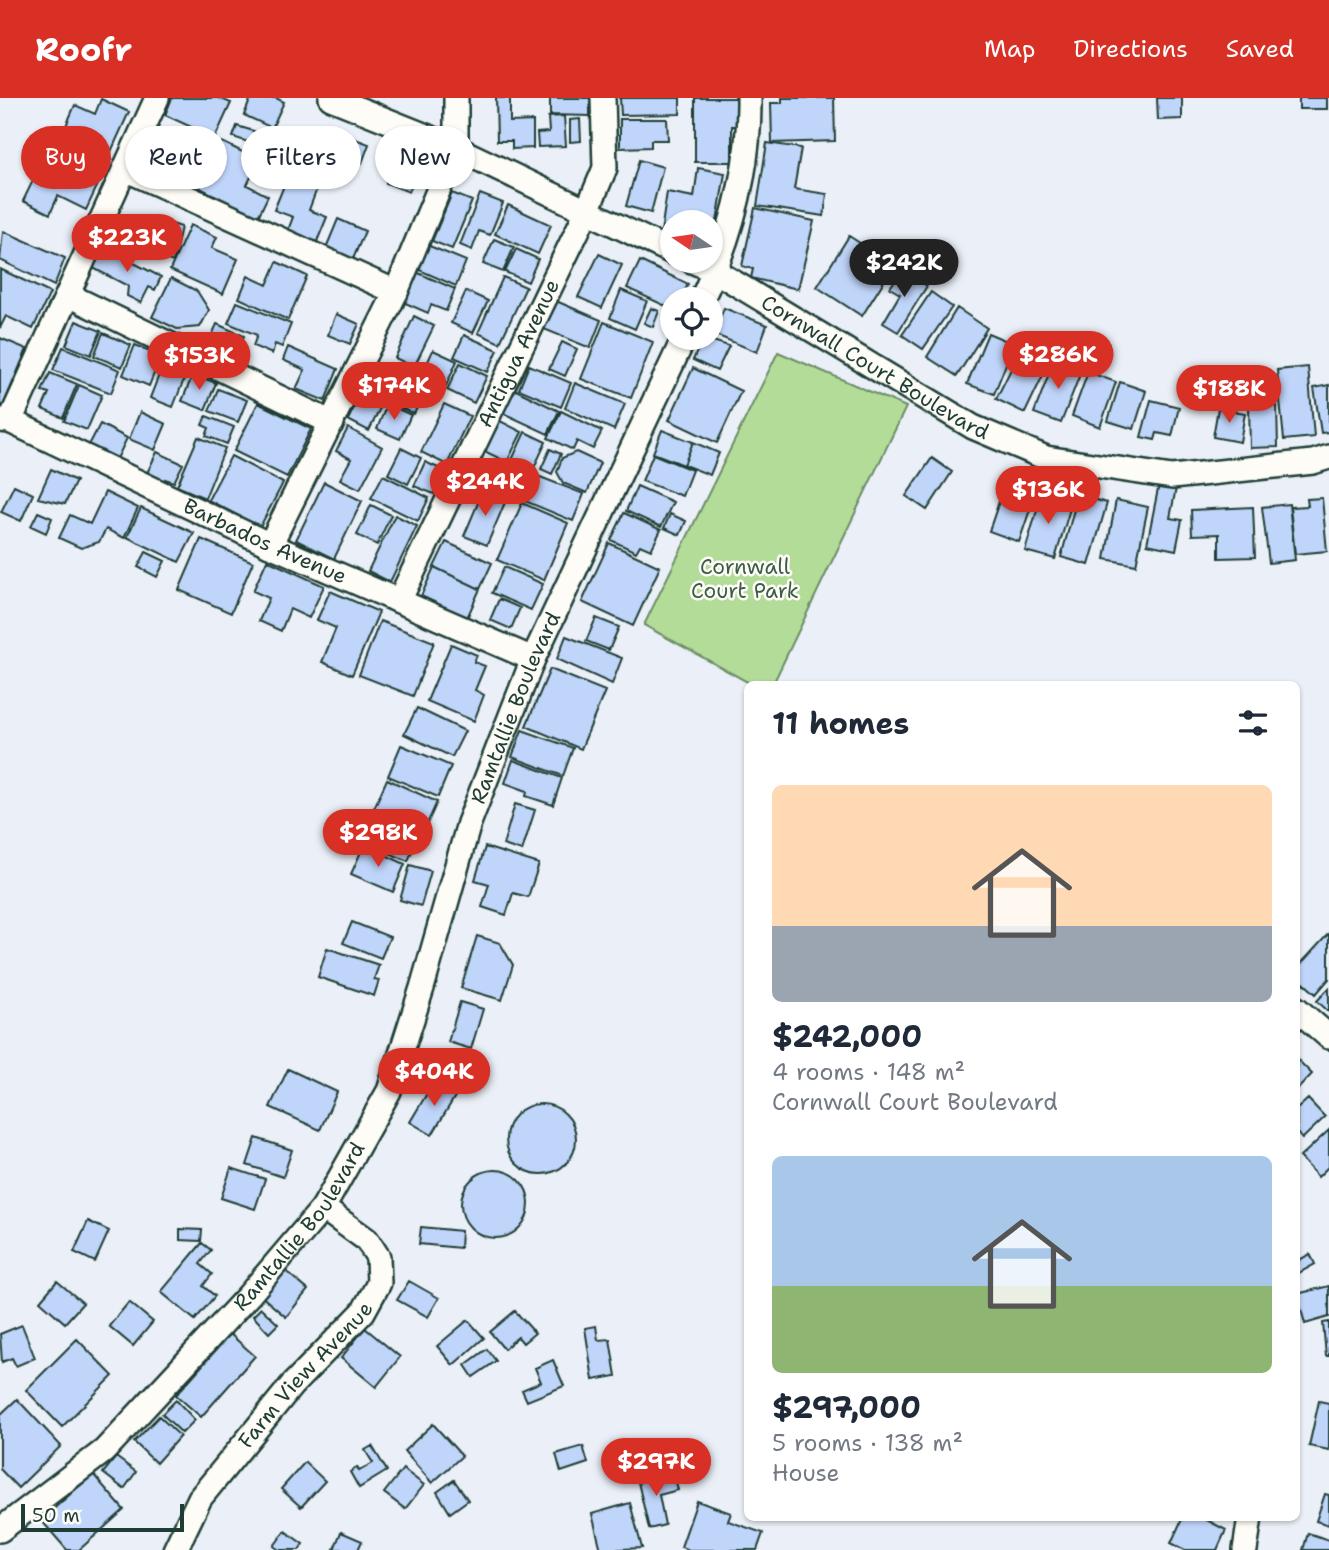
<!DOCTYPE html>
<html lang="en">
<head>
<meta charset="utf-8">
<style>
  :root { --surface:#fff; --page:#f2f2f3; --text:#1f2937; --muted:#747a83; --accent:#d93025 }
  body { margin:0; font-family:"Shantell Sans",sans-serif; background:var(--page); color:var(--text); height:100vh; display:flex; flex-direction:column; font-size:26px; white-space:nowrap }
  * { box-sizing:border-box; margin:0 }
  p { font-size:23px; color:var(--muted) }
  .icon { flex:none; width:38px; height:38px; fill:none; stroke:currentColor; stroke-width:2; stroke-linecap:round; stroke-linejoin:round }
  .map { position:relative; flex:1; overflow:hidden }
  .details { position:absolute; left:744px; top:583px; width:556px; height:840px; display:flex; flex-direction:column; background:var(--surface); border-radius:10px; box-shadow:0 2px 5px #0004 }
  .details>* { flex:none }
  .guide { position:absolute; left:21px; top:28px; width:618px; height:63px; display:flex; gap:14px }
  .needle { width:46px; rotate:283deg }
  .tools { position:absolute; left:660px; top:112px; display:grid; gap:14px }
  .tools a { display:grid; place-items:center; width:63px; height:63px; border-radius:50%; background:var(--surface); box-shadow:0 2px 5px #0004; font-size:35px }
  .scale { position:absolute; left:21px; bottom:18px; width:163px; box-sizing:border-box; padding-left:7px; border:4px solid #1f3d34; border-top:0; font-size:19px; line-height:24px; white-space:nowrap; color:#1f3d34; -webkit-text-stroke:5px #fdfcf7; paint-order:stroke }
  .price { position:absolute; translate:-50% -60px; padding:0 16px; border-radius:24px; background:var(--accent); color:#fff; font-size:23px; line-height:46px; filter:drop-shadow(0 2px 4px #0008) }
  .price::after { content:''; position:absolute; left:50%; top:42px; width:21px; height:16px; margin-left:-10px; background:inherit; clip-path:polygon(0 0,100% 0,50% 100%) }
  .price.selected { background:#222; color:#fff }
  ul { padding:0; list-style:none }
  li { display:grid; align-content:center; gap:14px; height:371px; padding:0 28px }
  li span { display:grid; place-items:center; height:217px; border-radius:10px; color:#555 }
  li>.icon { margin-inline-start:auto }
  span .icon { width:126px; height:126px; fill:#fffc; stroke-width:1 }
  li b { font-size:30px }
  h2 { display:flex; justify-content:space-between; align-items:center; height:84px; padding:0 28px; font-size:30px }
  .chip { padding:0 24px; border-radius:32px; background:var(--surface); box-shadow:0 2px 5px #0004; font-size:24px; line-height:63px }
  .chip.selected { background:var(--accent); color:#fff }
  header { display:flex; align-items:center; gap:42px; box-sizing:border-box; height:98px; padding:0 35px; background:var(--accent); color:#fff }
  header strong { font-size:33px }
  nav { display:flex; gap:38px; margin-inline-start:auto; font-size:24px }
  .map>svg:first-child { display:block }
</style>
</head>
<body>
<header>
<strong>Roofr</strong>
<nav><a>Map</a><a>Directions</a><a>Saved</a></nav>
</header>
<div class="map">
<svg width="1329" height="1452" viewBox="0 0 1329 1452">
  <rect width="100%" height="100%" fill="#ebf0f8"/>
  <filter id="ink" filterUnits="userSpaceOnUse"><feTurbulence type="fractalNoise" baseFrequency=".0143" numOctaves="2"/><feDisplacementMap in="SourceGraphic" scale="14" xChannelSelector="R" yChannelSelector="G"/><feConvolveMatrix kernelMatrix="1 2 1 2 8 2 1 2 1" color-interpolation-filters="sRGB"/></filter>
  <g filter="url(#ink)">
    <path fill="#b4dc99" stroke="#6a8c66" stroke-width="2" d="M778 254 906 309 773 586H751L644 527Z"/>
    <path fill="#c0d5fa" stroke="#1f3d34" stroke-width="2" d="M172 0H219L231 5 215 40 165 17Z
      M251 0H276L284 4 272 30 244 17Z
      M496 0H510V24L533 23V50L512 51V43H497Z
      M550 0H590V18L550 17Z
      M620 0H680V16L621 17Z
      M695 0H740V28H732V64H695Z
      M782 0H834L835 43 772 45 771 5H782Z
      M1157 0H1182V21L1158 22Z
      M1299 0H1327V11H1299Z
      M101 1 129 14 105 67 77 54 84 39 65 30 75 7 95 16Z
      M564 18 566 48 538 49 537 35 549 34 548 19Z
      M580 21 581 43 570 44V22Z
      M620 21H667L668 42H651V49L620 50Z
      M237 28 260 35 257 47 233 39Z
      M266 32 288 41 284 53 262 44Z
      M339 35 369 46 362 65 349 59 343 75 303 59 310 40 334 49Z
      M159 39 206 60 195 85 148 63Z
      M222 44 259 62 247 87 268 98 258 119 200 90Z
      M767 45 801 50 794 91 827 96 824 118 757 108Z
      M397 56 415 63 411 71 417 73 409 94 386 85Z
      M639 62 663 69 651 115 626 108Z
      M75 64 102 78 86 112 58 98 50 116 23 103 41 66 68 80Z
      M292 68 321 80 309 112 327 119 314 151 285 140 293 119 274 112Z
      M698 70 725 75 714 142H710V124H672V136L661 134 667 94 694 99Z
      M452 95 472 103 452 151 432 143Z
      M480 96 503 105 490 137 479 133 472 152 460 147Z
      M508 107 551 127 538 156 495 136Z
      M755 110 814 123 798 191 751 180 753 171 742 168Z
      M120 120 143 134 133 149 110 135Z
      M338 121 365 133 353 161 326 150Z
      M163 123 181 129 173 164 149 155Z
      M190 127 217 139 212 150 238 161 223 196 170 172Z
      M3 133 65 160 54 188 0 162Z
      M849 138 894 167 862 218 817 189Z
      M494 141 514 149 503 174 483 166Z
      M427 147 466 163 456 188 417 171Z
      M103 149 161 179 155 192 149 189 141 205 127 198 128 188 93 170Z
      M516 151 538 161 528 184 505 174Z
      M599 156 622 167 602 210 578 199Z
      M640 163 688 186 681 201H672V211L627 190Z
      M277 164 307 178 288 222 239 200 248 178 267 187Z
      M0 171 50 195 33 231 6 218 0 230Z
      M902 171 927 188 898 234 883 225 900 196 890 190Z
      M416 174 455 191 446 213 431 207 428 215 403 204Z
      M503 179 526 189 500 245 478 235Z
      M171 180 197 193 209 212 200 229 177 231 152 219Z
      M621 192 647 203 635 231 610 220Z
      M466 193 488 203 473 235 451 225Z
      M931 194 952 209 923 251 902 237Z
      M556 203 601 222 590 250 544 231Z
      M237 204 291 226 282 249 275 246 272 256 253 248 257 237 228 225Z
      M651 210 659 213 653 229 644 225Z
      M724 210 767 227 757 254 713 236Z
      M957 210 987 230 957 278 927 259Z
      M336 216 359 226 350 246 328 237Z
      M414 218 434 228 414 269 395 260Z
      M76 223 101 233 91 257 66 247Z
      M604 224 653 244 631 300 581 281Z
      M217 226 244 238 234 262 206 250Z
      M103 235 131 247 122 269 94 258Z
      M988 235 1014 246 994 296 967 286Z
      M464 237 498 252 488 274 454 259Z
      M0 240 27 251 3 308 0 307Z
      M703 240 729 248 717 273 693 262Z
      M562 244 577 251 565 278 549 271Z
      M135 247 161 258 149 288 123 277Z
      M63 249 120 272 111 295 53 272Z
      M288 249 338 271 325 303 296 291 305 272 283 262Z
      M433 252 457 263 446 288 422 277Z
      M1018 257 1046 271 1025 315 996 301Z
      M1055 260 1082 271 1061 325 1034 315Z
      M164 264 187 274 173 309 150 300Z
      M460 265 487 278 474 305 447 292Z
      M529 267 571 285 561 309 519 291Z
      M1308 269 1314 339 1284 342 1277 272Z
      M693 270 741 293 717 345 669 322Z
      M1088 274 1116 284 1100 329 1072 318Z
      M50 275 77 286 63 320 42 311 49 295 42 293Z
      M387 275 425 293 414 316 376 298Z
      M193 276 216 285 205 312 182 303Z
      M1120 284 1146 293 1134 331 1108 323Z
      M575 285 625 306 614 332 565 310Z
      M79 287 102 297 87 332 64 323Z
      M1329 287V334L1321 335 1314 290Z
      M218 291 247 302 238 324 209 313Z
      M514 291 559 313 548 336 503 315Z
      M361 295 382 306 369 333 348 322Z
      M1151 302 1179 309 1172 338 1157 335 1155 342 1141 339Z
      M258 305 311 331 287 379 234 353Z
      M387 306 411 317 400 341 377 331Z
      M444 306 470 318 447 367 421 354Z
      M1249 308H1277L1278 349 1250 350Z
      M1218 310 1245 315 1240 344 1213 339Z
      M561 313 602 333 593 351 577 343 573 352 548 340Z
      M140 314 166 326 155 352 129 341Z
      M206 318 234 329 227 346 206 338 209 330 202 327Z
      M498 322 522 334 507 364 484 353Z
      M100 326 127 340 116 363 88 349Z
      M348 330 382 349 360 391 340 381 351 361 336 353Z
      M662 332 693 344 684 367 653 355Z
      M525 334 546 344 532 374 511 364Z
      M198 339 225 350 205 400 177 388Z
      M693 344 719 355 710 377 684 367Z
      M401 350 421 360 408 386 388 376Z
      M550 351 561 356 552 376 541 371Z
      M157 354 183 366 174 384 165 381 163 385 146 377Z
      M576 354 600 365 587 395 563 385 557 374 562 360Z
      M653 356 692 372 682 398 642 383Z
      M231 358 283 385 260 429 208 402Z
      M932 360 952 374 927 412 906 398Z
      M425 364 445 373 434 396 414 388Z
      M509 366 531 376 519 402 497 392Z
      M51 371 76 383 65 406 38 400Z
      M383 377 429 400 418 423 371 400Z
      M535 377 584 396 573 423 525 403Z
      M1007 380 1037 391 1019 444 989 433Z
      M324 384 362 403 334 461 296 442Z
      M1159 386 1176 390 1170 420 1182 422 1176 452 1147 446Z
      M14 387 33 396 21 423 1 414Z
      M637 388 673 404 661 429 626 413Z
      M483 393 506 402 487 447 464 438Z
      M105 394 138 410 124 440 106 431 99 444 81 450 59 440 70 417 90 426Z
      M1042 395 1072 404 1055 461 1025 453Z
      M1078 397 1107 405 1089 467 1061 459Z
      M1322 400 1327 453 1295 456 1290 409 1308 408 1307 401Z
      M1116 402 1148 409 1136 467 1105 461Z
      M522 405 568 425 544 482 497 462Z
      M1289 406 1295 462 1269 465 1262 409Z
      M371 407 391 417 377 447 357 437Z
      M1253 409 1255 459 1219 460V436L1192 437 1191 412Z
      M141 410 194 435 179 464 127 439Z
      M38 414 52 420 46 435 31 428Z
      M624 415 661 432 651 452 640 447 636 454 611 442Z
      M670 416 686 423 680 437 664 430Z
      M395 417 417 428 390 484 368 473Z
      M201 441 253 464 231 515 179 492Z
      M446 444 492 465 480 491 434 469Z
      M609 445 660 469 633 528 582 504Z
      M146 454 165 463 157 479 138 469Z
      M267 462 324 488 309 520 290 511 281 533 259 523 269 500 253 493Z
      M434 469 480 491 467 520 421 498Z
      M504 469 543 486 531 512 492 495Z
      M330 493 379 514 352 577 322 564 336 530 317 522Z
      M499 501 520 510 511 531 490 522Z
      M596 520 619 529 609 552 586 543Z
      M380 523 434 544 413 598 359 577Z
      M566 538 622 560 612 586 557 561Z
      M451 546 477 557 474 564 485 568 475 592 484 597 474 623 427 603Z
      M550 571 605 593 581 651 526 628Z
      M417 610 465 633 452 659 404 636Z
      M522 632 573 650 563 678 512 659Z
      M401 647 451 668 438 699 388 678Z
      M513 662 562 680 553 707 526 698 527 693 505 685Z
      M387 681 437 704 424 733 374 710Z
      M515 706 535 712 522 753 503 747Z
      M384 728 417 742 408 763 375 749Z
      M364 747 405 766 393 794 351 776Z
      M485 749 539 766 528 799 513 795 506 817 482 809 489 786 475 782Z
      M410 767 431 773 421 808 400 802Z
      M352 824 390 839 381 860 343 845Z
      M1329 835V881L1316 896 1297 879V870Z
      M477 838 500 845 513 867 502 902 461 890Z
      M327 850 379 867 374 881 379 882 374 898 318 879Z
      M1329 890V914L1317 903Z
      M460 904 483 911 471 951 448 944Z
      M1297 961 1312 976 1297 992Z
      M288 971 337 994 320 1032 270 1009Z
      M435 982 457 995 432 1037 410 1024Z
      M1308 1001 1325 1019 1302 1041 1297 1035V1011Z
      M506 1041a35 35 0 1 1 70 0a35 35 0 1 1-70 0Z
      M1329 1032V1068L1318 1079 1300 1059Z
      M256 1040 292 1052 283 1079 247 1067Z
      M231 1070 265 1081 255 1111 221 1100Z
      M461 1106a34 34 0 1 1 68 0a34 34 0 1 1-68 0Z
      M88 1123 109 1133 95 1164 74 1154Z
      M421 1129 461 1133 460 1150 419 1146Z
      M180 1131 202 1132 201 1143 180 1142Z
      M202 1145 211 1152 200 1166 212 1176 203 1188 215 1198 195 1222 161 1194Z
      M1310 1156 1315 1166 1297 1176V1163Z
      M282 1170 308 1192 286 1219 260 1197Z
      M57 1183 83 1205 65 1225 40 1203Z
      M409 1183 439 1200 428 1219 397 1202Z
      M1329 1188V1219L1305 1226 1297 1196Z
      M129 1204 153 1224 133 1248 109 1228Z
      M261 1210 278 1226 269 1235 253 1218Z
      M515 1213 535 1235 523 1245 518 1239 504 1251 490 1234Z
      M468 1222 484 1240 453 1267 437 1248Z
      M1329 1224V1258H1326L1323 1225Z
      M22 1227 35 1260 16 1268 12 1260 2 1264 0 1236Z
      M596 1228 598 1242 610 1241 616 1278 593 1282 585 1230Z
      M365 1230 400 1259 376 1289 341 1260Z
      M230 1236 255 1258 201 1319 176 1297Z
      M77 1241 113 1278 62 1329 26 1292Z
      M487 1251 496 1263 473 1279 465 1267Z
      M553 1262 564 1288 527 1303 522 1292 541 1284 535 1270Z
      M17 1301 61 1348 18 1390 0 1371V1317Z
      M176 1302 195 1322 182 1335 162 1316Z
      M1319 1303 1329 1305V1352L1309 1348Z
      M159 1318 180 1338 156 1365 134 1344Z
      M433 1326 462 1358 432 1385 404 1353Z
      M372 1348 387 1373 359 1390 350 1374 357 1369 359 1373 373 1365 365 1352Z
      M583 1348 588 1365 561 1374 556 1356Z
      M116 1359 136 1374 124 1391 103 1375Z
      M305 1364 325 1383 301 1409 281 1391Z
      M403 1371 424 1387 405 1411 384 1395Z
      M93 1376 124 1412 79 1452H67L41 1422Z
      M674 1376 678 1392 659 1397 665 1427 649 1431 638 1384Z
      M454 1382 468 1402 450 1415 437 1394Z
      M1325 1396 1329 1397V1427L1316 1423Z
      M697 1403 731 1415 728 1423 763 1435 757 1452H689L681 1449Z
      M630 1405 642 1450 601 1452 592 1416Z
      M1183 1419H1201L1226 1432 1217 1452H1185L1171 1445Z
      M285 1433 303 1446 299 1452H279L274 1448Z
      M341 1434 362 1443 358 1452 334 1451Z
      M1308 1435 1329 1442V1452H1303Z"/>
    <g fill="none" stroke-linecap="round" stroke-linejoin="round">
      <g stroke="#1f3d34" stroke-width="28">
        <g id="minor">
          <path d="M331 0 456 50 672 154"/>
          <path d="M125 71 396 194"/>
          <path id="s1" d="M692 163 715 173 973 329 1046 360 1172 379 1313 364 1329 359"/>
          <path d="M68 197 332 325"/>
          <path d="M702 201C731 139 750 70 749 0"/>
          <path id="s2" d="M0 322 10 323 270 447 533 561"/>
          <path d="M10 323 157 0"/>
          <path d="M270 447 396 194 456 50V0"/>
          <path id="s3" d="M399 503 586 115 605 70 603 0"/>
          <path d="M1297 911 1329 939"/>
          <path id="s4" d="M0 1432 104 1353 249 1197 323 1110 389 993 422 890 469 725 533 561 684 240"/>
          <path id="s5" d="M175 1452 200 1400 292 1287 363 1214 379 1185 378 1159 367 1142 323 1110"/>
          <path d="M1245 1452 1250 1419"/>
        </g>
      </g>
      <use href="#minor" stroke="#fdfcf7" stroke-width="23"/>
    </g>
  </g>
  <g text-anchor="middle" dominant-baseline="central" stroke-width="5" stroke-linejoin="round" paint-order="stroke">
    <g font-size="21" fill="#1f3d34" stroke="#fdfcf7">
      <text stroke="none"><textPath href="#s3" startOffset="275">Antigua Avenue</textPath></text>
      <text stroke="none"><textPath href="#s1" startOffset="212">Cornwall Court Boulevard</textPath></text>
      <text stroke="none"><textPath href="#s2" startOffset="292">Barbados Avenue</textPath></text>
      <text stroke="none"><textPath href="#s4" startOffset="996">Ramtallie Boulevard</textPath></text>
      <text stroke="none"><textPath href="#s4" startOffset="429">Ramtallie Boulevard</textPath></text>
      <text stroke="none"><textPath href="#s5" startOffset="220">Farm View Avenue</textPath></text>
    </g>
    <g font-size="21" fill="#3d5d48" stroke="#fdfcf7">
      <text x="745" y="469">Cornwall<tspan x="745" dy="24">Court Park</tspan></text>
    </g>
  </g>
</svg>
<div class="tools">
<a><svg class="needle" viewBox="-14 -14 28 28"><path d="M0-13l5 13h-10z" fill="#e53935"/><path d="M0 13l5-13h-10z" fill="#747a83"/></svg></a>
<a><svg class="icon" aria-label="locate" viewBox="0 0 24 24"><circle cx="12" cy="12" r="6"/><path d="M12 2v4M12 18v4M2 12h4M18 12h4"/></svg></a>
</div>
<div class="scale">50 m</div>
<b class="price" style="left:127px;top:176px">$223K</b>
<b class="price selected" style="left:904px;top:201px">$242K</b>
<b class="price" style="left:1058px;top:293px">$286K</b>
<b class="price" style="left:199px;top:294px">$153K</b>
<b class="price" style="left:394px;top:324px">$174K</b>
<b class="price" style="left:1229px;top:327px">$188K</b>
<b class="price" style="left:485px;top:420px">$244K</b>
<b class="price" style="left:1048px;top:428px">$136K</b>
<b class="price" style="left:378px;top:771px">$298K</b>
<b class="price" style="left:434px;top:1010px">$404K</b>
<b class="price" style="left:656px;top:1400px">$297K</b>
<div class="guide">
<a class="chip selected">Buy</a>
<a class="chip">Rent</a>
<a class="chip">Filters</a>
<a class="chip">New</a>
</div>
<section class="details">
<h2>11 homes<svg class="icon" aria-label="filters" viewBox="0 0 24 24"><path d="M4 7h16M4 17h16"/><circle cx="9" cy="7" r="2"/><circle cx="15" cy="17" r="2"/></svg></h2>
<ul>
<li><span style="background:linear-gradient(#ffd9b3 65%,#9aa5b1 0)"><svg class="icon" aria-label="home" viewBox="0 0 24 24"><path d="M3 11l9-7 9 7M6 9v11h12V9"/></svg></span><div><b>$242,000</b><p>4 rooms · 148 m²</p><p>Cornwall Court Boulevard</p></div></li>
<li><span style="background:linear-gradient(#a9c7e8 60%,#8fb573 0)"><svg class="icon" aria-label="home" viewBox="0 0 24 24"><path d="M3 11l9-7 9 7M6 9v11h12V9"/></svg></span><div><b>$297,000</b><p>5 rooms · 138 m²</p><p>House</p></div></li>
</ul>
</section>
</div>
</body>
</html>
